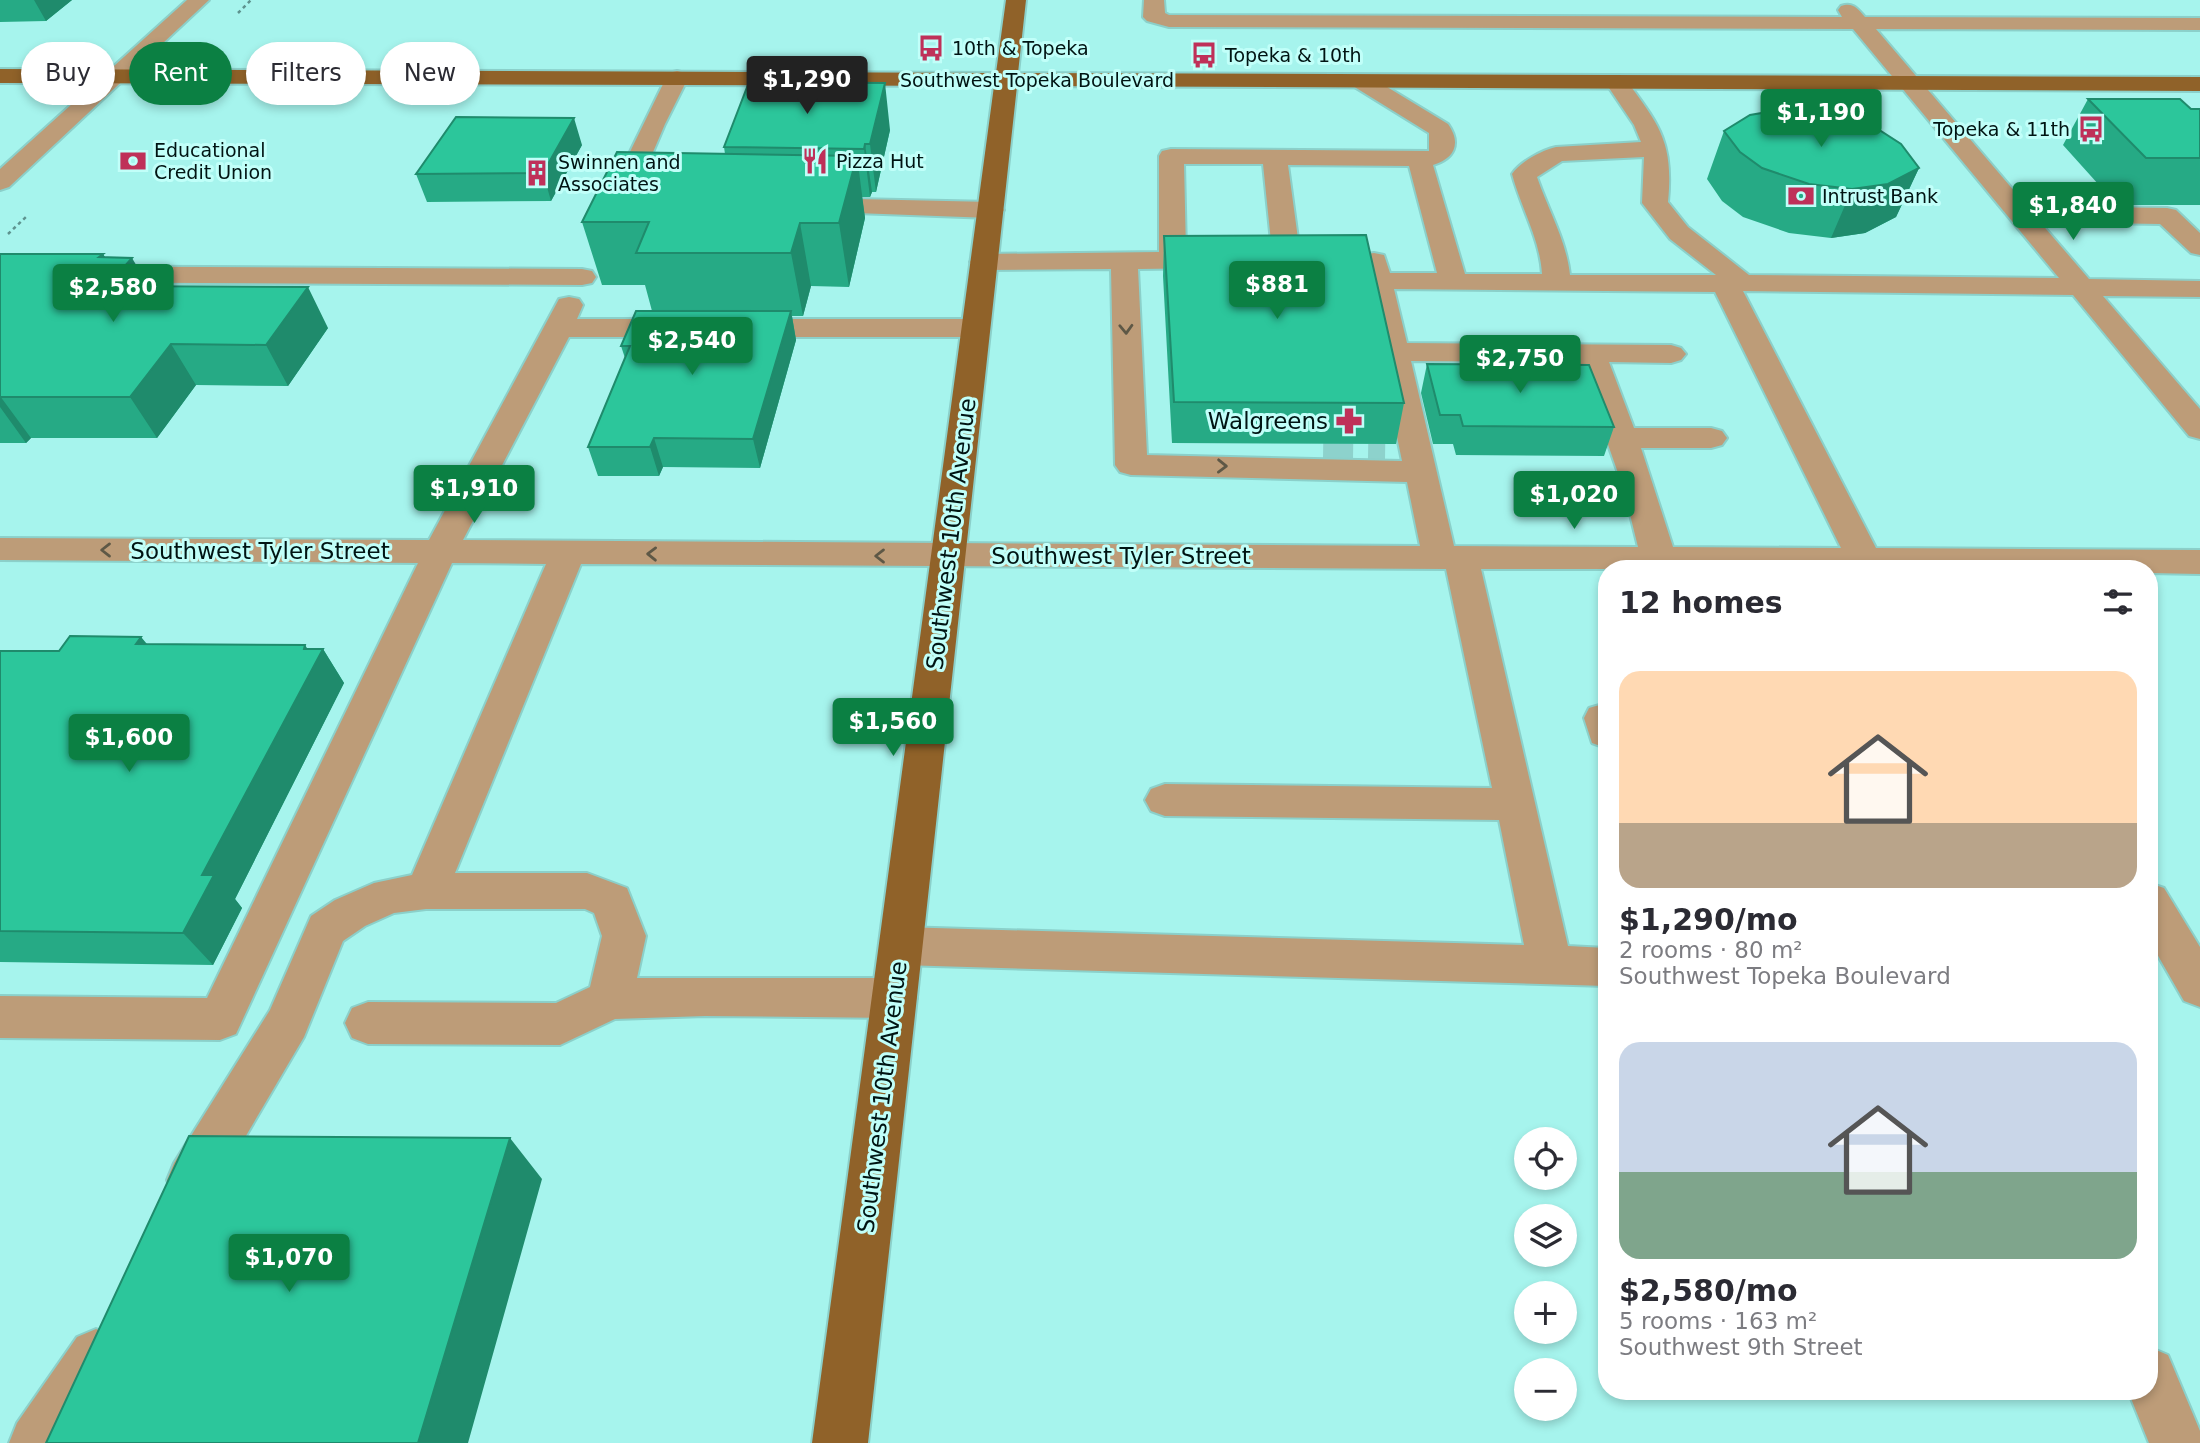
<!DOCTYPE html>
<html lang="en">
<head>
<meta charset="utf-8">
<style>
  :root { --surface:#fff; --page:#f2f2f3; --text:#2b2b33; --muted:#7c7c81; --accent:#0b8043 }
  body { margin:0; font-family:"DejaVu Sans",sans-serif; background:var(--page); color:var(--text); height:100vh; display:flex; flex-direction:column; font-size:26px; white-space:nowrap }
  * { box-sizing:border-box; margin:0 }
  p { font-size:23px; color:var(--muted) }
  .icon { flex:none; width:38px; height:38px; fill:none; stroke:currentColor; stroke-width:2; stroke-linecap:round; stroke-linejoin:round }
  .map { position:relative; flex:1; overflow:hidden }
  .drawer { position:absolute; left:1598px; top:560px; width:560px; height:840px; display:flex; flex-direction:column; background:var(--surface); border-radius:28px; box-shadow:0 4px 10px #0003 }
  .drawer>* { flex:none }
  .hud { position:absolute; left:21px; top:42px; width:665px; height:63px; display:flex; gap:14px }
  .controls { position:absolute; left:1514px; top:1127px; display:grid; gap:14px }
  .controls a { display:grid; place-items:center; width:63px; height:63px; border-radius:50%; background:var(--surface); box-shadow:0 4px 10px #0003; font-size:35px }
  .price { position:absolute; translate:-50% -60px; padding:0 16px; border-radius:7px; background:var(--accent); color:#fff; font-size:23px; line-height:46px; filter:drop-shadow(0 2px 4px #0008) }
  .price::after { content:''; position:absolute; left:50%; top:42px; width:21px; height:16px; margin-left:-10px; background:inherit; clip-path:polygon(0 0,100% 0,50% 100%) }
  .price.on { background:#222; color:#fff }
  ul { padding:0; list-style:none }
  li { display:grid; align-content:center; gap:14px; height:371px; padding:0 21px }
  li span { display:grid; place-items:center; height:217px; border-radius:21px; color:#555 }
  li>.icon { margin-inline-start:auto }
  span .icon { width:126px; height:126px; fill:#fffc; stroke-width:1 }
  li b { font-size:30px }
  h2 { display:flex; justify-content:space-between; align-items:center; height:84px; padding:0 21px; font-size:30px }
  .tag { padding:0 24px; border-radius:32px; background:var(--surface); box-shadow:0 4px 10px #0003; font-size:24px; line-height:63px }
  .tag.on { background:var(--accent); color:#fff }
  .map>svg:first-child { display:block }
</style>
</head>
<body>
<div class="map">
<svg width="2200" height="1443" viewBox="0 0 2200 1443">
  <rect width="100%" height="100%" fill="#a6f4ed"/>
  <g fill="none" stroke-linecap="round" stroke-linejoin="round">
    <path stroke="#8dd2cc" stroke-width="30" stroke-dasharray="30 15" stroke-linecap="butt" d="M1323 458 1385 459"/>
    <g stroke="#8bd0ca" stroke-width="4">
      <path id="minor" d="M187 0H209L9 187 0 190V169Z
        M1144 0H1164L1165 13 1169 15 1842 17 1838 10 1841 6C1853 2 1857 8 1865 17L2200 18V30L1876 29 2027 206 2167 208 2176 210 2200 233V255L2191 253 2160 224 2040 222 2089 279 2200 281V297L2103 296 2200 409V439L2189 436 2073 295 1743 291 1876 548 2200 550V574L2149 573V569H1481L1568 946 1606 948V986L901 965 885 959 879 946 885 933 901 927 1524 945 1499 820 1165 816 1151 811 1145 800 1151 789 1165 784 1492 788 1446 569 581 564 455 873H587L627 888 646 936 637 978H894L910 984 917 998 910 1012 894 1018 705 1016 615 1019 560 1045 368 1044 352 1038 345 1023 352 1008 368 1002 556 1003 590 987 602 936 594 913 585 909H426L394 913 365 926 343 941 304 1037 210 1197 192 1204 174 1197 167 1180 174 1163 270 1010 311 916 335 900 374 883 412 875 546 564 452 563 236 1034 220 1040 0 1038V996L207 998 418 563 0 560V538L429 540 559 299 569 297 579 299 583 305 577 319H680L690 322 694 328 690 334 680 337H569L463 540 1420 546 1407 482 1131 475 1120 472 1115 465 1111 269 984 270 974 268 970 262 974 256 984 254 1159 252V156L1162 151 1171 149 1429 151V133L1353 86 1350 81 1353 76H1369L1448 124C1462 144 1454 159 1433 165L1465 274H1542C1540 239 1521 208 1512 174 1520 162 1542 150 1556 147L1641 142 1634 125 1605 82 1608 77H1624C1659 125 1674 141 1668 202L1688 227 1749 275 2059 278 1853 29 1169 27 1147 21 1143 17ZM1644 157 1642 203 1670 239 1716 275H1570C1566 239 1548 210 1537 177L1562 161ZM1184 164H1263L1273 261 1277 267 1287 269 1297 267 1301 261 1288 165 1409 166 1437 273H1390L1384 255 1374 253 1359 255 1355 261 1362 267 1402 461 1147 455 1138 269 1214 268 1224 266 1228 260 1224 254 1186 252ZM1394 289 1715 292 1841 548 1673 547 1641 448H1711L1722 445 1727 438 1722 431 1711 428H1634L1609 362 1671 363 1681 360 1686 354 1681 348 1671 345 1407 343ZM1411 361 1579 362 1624 490 1638 547 1454 546Z
        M677 71 685 73 688 78 665 124 633 199 629 204 620 207 611 204 607 199 666 78 669 73Z
        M811 198 991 202 1000 205 1004 210 1000 215 991 218 802 211 798 206 802 201Z
        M0 266 582 269 592 271 596 277 592 283 582 285 0 282Z
        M740 319H976L986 322 990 328 986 334 976 337H740L730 334 726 328 730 322Z
        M1603 704 1606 705V748L1592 743 1584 718 1589 708Z
        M2149 883 2164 888 2200 947V1007L2184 1001 2149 940Z
        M96 1329 115 1337 123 1356 115 1375 70 1443H9L17 1423 77 1337Z
        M2149 1347 2168 1355 2200 1431V1443H2149L2128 1391H2149Z"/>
    </g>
    <g stroke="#8bd0ca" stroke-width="4">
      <path id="major" d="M1006 0H1026L1018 73 2200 77V91L1017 86 868 1443H812L994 86 0 83V69L996 73Z"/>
    </g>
    <path stroke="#5e938f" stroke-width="2.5" stroke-dasharray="3.5 3.5" stroke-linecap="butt" d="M238 13 251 0
      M8 234 27 216"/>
    <use href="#minor" fill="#bd9c78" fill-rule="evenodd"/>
    <use href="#major" fill="#906229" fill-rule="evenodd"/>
  </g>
  <path fill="#26aa85" d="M0 0H72L46 21 0 22Z
    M2088 99 2200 109V205H2117L2063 145Z
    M890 130 876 192H872L870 197H862L865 218 849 287 811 286 803 316H792L796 340 760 468 663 467 659 476H598L588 447 625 358 621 346 652 311 645 285H602L582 222 725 154 724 147Z
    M1724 131 1919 168 1896 217 1865 233 1831 238 1789 233 1743 217 1722 201 1707 179Z
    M582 145 551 201 427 202 416 174Z
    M1164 236 1404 403 1396 444 1172 443 1163 276Z
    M0 254H103L105 257 149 287 328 328 288 386 196 385 157 438H31L26 443H0Z
    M1427 364 1614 427 1604 456 1456 455 1453 444H1433L1421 393Z
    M141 637 147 644 323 649 344 683 235 899 242 908 213 965 0 962V651H59Z"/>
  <path fill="#1f8b6c" d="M34 0H72L46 21Z
    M885 83 890 130 876 192 870 144Z
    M574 118 582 145 551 201 543 173Z
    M865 144 872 192 870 197 864 149Z
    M857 156 865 218 849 287 839 223Z
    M1919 168 1896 217 1865 233 1831 238 1852 189Z
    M800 223 811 286 803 316 791 253Z
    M103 254 116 276 132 258 156 298 107 286 99 257Z
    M308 287 328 328 288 386 266 345Z
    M791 311 796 340 760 468 753 439Z
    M171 344 196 385 157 438 130 397Z
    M0 396 31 438 26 443 0 407Z
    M654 438 663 467 659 476 650 447Z
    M141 637 167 671 136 644Z
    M305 645 316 662 323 649 344 683 235 899 242 908 213 965 183 933 202 875Z
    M510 1138 542 1179 468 1443H418Z"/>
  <path fill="#2cc69b" stroke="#1f8b6c" stroke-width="2" d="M749 82 885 83 870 144H865L864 149 724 147Z
    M2088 99H2180L2191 109H2200V158H2146Z
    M1791 108 1833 113 1873 126 1901 144 1919 168 1888 184 1852 189 1809 184 1762 168 1740 152 1724 131 1750 115Z
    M456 117 574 118 543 173 416 174Z
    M617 152 857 156 839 223H800L791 253H636L649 222H582Z
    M1366 235 1404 403 1174 402 1164 236Z
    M0 254H103L99 257 132 258 107 286 308 287 266 345 171 344 130 397H0Z
    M636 311H791L753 439 654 438 650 447H588L630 346H621Z
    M1427 364 1589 365 1614 427 1463 426 1460 415H1440Z
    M70 636 141 637 136 644 305 645 304 649H323L202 875H214L183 933 0 931V651H59Z
    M189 1136 510 1138 418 1443H46Z"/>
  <defs><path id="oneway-chevron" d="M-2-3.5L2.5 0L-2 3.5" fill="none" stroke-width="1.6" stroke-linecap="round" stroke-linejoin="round" transform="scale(1.75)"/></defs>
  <g stroke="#5e5846">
    <use href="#oneway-chevron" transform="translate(1126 329) rotate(88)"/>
    <use href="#oneway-chevron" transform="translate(1222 466) rotate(1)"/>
    <use href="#oneway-chevron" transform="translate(106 550) rotate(-180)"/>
    <use href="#oneway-chevron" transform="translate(652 554) rotate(-179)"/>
    <use href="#oneway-chevron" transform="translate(880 556) rotate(180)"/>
  </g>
  <defs>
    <g id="bus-bare" transform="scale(2.1)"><path d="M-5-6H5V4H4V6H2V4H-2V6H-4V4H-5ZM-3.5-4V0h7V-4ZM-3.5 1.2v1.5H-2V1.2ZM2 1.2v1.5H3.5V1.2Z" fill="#bf3059" stroke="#c1fff9" stroke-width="2.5" paint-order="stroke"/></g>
    <g id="bank-bare" transform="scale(2.1)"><path d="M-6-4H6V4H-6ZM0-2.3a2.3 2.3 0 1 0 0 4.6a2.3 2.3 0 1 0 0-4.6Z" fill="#bf3059" stroke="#c1fff9" stroke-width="2.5" paint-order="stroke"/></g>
    <g id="restaurant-bare" transform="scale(2.1)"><path d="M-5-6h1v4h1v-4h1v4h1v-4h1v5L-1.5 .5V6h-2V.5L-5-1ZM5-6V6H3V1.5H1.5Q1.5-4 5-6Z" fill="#bf3059" stroke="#c1fff9" stroke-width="2.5" paint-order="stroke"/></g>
    <g id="building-bare" transform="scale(2.1)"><path d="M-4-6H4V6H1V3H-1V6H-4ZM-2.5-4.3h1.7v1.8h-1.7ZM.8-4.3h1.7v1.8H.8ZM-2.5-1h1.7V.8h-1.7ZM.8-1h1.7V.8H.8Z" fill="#bf3059" stroke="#c1fff9" stroke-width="2.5" paint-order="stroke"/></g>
    <g id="pharmacy-bare" transform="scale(2.1)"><path d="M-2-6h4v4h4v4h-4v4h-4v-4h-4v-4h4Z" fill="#bf3059" stroke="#c1fff9" stroke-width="2.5" paint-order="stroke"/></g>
  </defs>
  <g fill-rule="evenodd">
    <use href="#bus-bare" x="931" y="48"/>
    <use href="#bus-bare" x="1204" y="55"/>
    <use href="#bus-bare" x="2091" y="129"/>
    <use href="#bank-bare" x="133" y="161"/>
    <use href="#restaurant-bare" x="815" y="161"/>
    <use href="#building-bare" x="537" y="173"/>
    <use href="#bank-bare" x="1801" y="196"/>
    <use href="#pharmacy-bare" x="1349" y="421"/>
  </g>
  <g text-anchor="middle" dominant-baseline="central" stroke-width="6" stroke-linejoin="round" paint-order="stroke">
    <g font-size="19" fill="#001413" stroke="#c1fff9" text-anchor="start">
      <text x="952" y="48">10th &amp; Topeka</text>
      <text x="1225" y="55">Topeka &amp; 10th</text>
      <text x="2070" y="129" text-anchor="end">Topeka &amp; 11th</text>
      <text x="154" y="150">Educational<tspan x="154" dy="22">Credit Union</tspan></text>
      <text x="836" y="161">Pizza Hut</text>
      <text x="558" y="162">Swinnen and<tspan x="558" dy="22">Associates</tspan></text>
      <text x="1822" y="196">Intrust Bank</text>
    </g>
    <g font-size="19" fill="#001413" stroke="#c1fff9">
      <text x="1037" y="80">Southwest Topeka Boulevard</text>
    </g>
    <g font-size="23" fill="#001413" stroke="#c1fff9" text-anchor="end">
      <text x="1328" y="421">Walgreens</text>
    </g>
    <g font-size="23" fill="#001413" stroke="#c1fff9">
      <text transform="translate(951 534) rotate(-83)">Southwest 10th Avenue</text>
      <text x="260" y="551">Southwest Tyler Street</text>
      <text x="1121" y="556">Southwest Tyler Street</text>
      <text transform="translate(882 1097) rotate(-83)">Southwest 10th Avenue</text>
    </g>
  </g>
</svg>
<div class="controls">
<a><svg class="icon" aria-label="locate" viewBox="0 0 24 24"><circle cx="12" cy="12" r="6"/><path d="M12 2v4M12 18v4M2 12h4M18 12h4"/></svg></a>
<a><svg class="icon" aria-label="layers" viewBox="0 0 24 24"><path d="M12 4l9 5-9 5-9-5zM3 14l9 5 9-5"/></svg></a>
<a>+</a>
<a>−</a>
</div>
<b class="price on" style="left:807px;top:116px">$1,290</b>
<b class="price" style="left:1821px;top:149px">$1,190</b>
<b class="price" style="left:2073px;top:242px">$1,840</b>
<b class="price" style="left:1277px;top:321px">$881</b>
<b class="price" style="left:113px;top:324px">$2,580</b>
<b class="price" style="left:692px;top:377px">$2,540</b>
<b class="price" style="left:1520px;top:395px">$2,750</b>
<b class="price" style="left:474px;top:525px">$1,910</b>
<b class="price" style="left:1574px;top:531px">$1,020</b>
<b class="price" style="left:893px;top:758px">$1,560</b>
<b class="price" style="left:129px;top:774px">$1,600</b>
<b class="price" style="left:289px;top:1294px">$1,070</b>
<div class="hud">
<a class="tag">Buy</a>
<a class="tag on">Rent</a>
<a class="tag">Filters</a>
<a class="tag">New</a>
</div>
<section class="drawer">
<h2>12 homes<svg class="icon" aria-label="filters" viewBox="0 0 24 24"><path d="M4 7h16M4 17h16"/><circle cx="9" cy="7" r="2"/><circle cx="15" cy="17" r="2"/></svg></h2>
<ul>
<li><span style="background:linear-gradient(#ffd9b3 70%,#b9a48a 0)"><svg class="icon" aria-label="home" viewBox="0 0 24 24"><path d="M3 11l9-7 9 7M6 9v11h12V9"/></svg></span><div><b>$1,290/mo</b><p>2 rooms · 80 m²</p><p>Southwest Topeka Boulevard</p></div></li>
<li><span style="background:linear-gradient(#c9d6e8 60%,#7fa58c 0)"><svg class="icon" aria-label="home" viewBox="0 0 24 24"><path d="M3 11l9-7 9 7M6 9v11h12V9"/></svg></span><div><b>$2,580/mo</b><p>5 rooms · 163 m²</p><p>Southwest 9th Street</p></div></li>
</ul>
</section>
</div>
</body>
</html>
